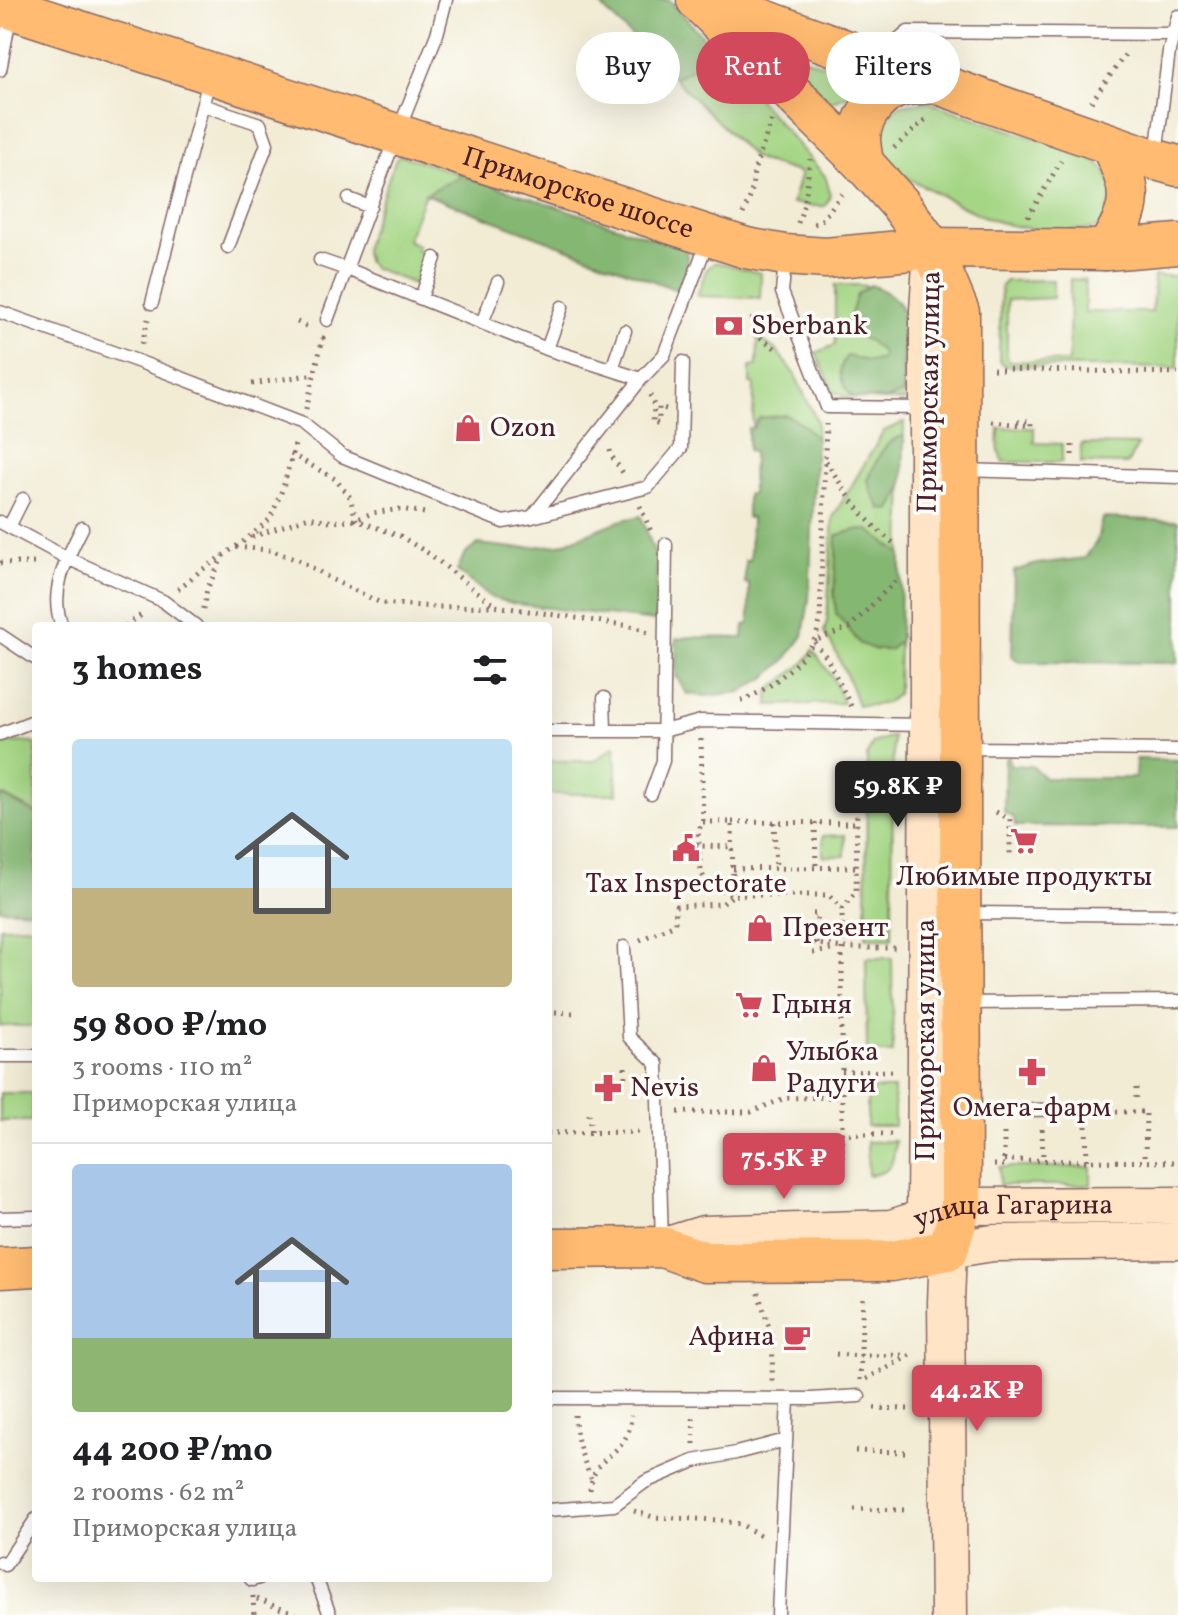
<!DOCTYPE html>
<html lang="en">
<head>
<meta charset="utf-8">
<style>
  :root { --surface:#fff; --page:#f6f6f6; --text:#202124; --muted:#757577; --line:#e0e0e0; --accent:#d1495b }
  body { margin:0; font-family:Vollkorn,serif; background:var(--page); color:var(--text); height:100vh; display:flex; flex-direction:column; font-size:30px; white-space:nowrap }
  * { box-sizing:border-box; margin:0 }
  p { font-size:26px; color:var(--muted) }
  .icon { flex:none; width:44px; height:44px; fill:none; stroke:currentColor; stroke-width:2; stroke-linecap:round; stroke-linejoin:round }
  .map { position:relative; flex:1; overflow:hidden }
  .side { position:absolute; left:32px; top:622px; width:520px; height:960px; display:flex; flex-direction:column; background:var(--surface); border-radius:8px; box-shadow:0 8px 32px #0002 }
  .side>* { flex:none }
  .hud { position:absolute; left:576px; top:32px; width:482px; height:72px; display:flex; gap:16px }
  .price { position:absolute; translate:-50% -68px; padding:0 18px; border-radius:8px; background:var(--accent); color:#fff; font-size:26px; line-height:52px; filter:drop-shadow(0 2px 4px #0008) }
  .price::after { content:''; position:absolute; left:50%; top:48px; width:24px; height:18px; margin-left:-12px; background:inherit; clip-path:polygon(0 0,100% 0,50% 100%) }
  .price.selected { background:#222; color:#fff }
  ul { padding:0; list-style:none }
  li { display:grid; align-content:center; gap:16px; height:424px; padding:0 40px }
  li+li { border-top:2px solid var(--line) }
  li span { display:grid; place-items:center; height:248px; border-radius:8px; color:#555 }
  li>.icon { margin-inline-start:auto }
  span .icon { width:144px; height:144px; fill:#fffc; stroke-width:1 }
  li b { font-size:34px }
  h2 { display:flex; justify-content:space-between; align-items:center; height:96px; padding:0 40px; font-size:34px }
  .chip { padding:0 28px; border-radius:36px; background:var(--surface); box-shadow:0 8px 32px #0002; font-size:28px; line-height:72px }
  .chip.selected { background:var(--accent); color:#fff }
  .map>svg:first-child { display:block }
</style>
</head>
<body>
<div class="map">
<svg width="1178" height="1615" viewBox="0 0 1178 1615">
  <rect width="100%" height="100%" fill="#fdfcf7"/>
  <filter id="ink" filterUnits="userSpaceOnUse"><feTurbulence type="fractalNoise" baseFrequency=".0125" numOctaves="2"/><feDisplacementMap in="SourceGraphic" scale="16" xChannelSelector="R" yChannelSelector="G"/><feConvolveMatrix kernelMatrix="1 2 1 2 8 2 1 2 1" color-interpolation-filters="sRGB"/></filter>
  <filter id="wash" filterUnits="userSpaceOnUse"><feTurbulence type="fractalNoise" baseFrequency=".006" numOctaves="4" result="noise"/><feDisplacementMap in="SourceGraphic" scale="32" xChannelSelector="R" yChannelSelector="G"/><feGaussianBlur stdDeviation="1.8" result="paint"/><feColorMatrix in="noise" values="0 0 0 0 0 0 0 0 0 0 0 0 0 0 0 0 0 1.4 0 .05"/><feComposite in="paint" operator="in"/></filter>
  <g filter="url(#wash)">
    <rect width="100%" height="100%" fill="#f2ecd5"/>
    <path fill="#a5d685" stroke="#787a58" stroke-width="2" d="M711 45 825 176C829 188 833 196 825 206H811L792 203 801 173 764 162 754 158 674 78 695 67Z
      M785 56 801 57 849 75 851 88 845 97 830 101Z
      M928 102 1088 157 1101 166 1114 186 1103 226C1072 234 1023 231 993 220 972 212 951 201 931 190 917 183 899 175 890 163 876 146 881 112 903 105 910 103 920 103 928 102Z
      M400 155 462 175 425 194 407 240 418 245 416 250 429 255 414 284 374 268 368 263 364 249 395 160Z
      M715 262 761 273 760 298 697 296 706 270Z
      M1154 276H1178V368L1007 366 1001 363 999 359 1001 286 1006 281 1053 280V298L1007 300V358L1009 361 1069 362 1070 279 1085 280V312H1152Z
      M835 285C865 285 889 282 904 313V401L845 397 834 392 816 353 835 345Z
      M758 337 777 351 795 375 817 421 816 439 805 426 753 428 754 384 750 383V367L757 366Z
      M904 422 898 692C889 707 875 705 858 705 849 679 839 655 824 632L827 622 833 517 884 431Z
      M999 428H1034V443L1062 444V462H1004C996 454 999 438 999 428Z
      M1081 444 1138 445 1127 464 1081 463Z
      M813 650 833 678 843 703 768 705 769 691 804 663Z
      M893 736 892 938H866L867 755 873 743Z
      M26 742 36 744V813L4 796 0 797V745L6 743Z
      M615 746 617 794H548V761H594Z
      M845 835V856H823V836Z
      M26 926 36 928V1026H0V927Z
      M866 958H892L893 1053H867Z
      M867 1089H894V1126H867Z
      M0 1093H32V1121H0Z
      M895 1141C894 1164 892 1173 868 1175L867 1142Z
      M999 1167H1091V1185H999Z"/>
    <path fill="#84b772" stroke="#676b4e" stroke-width="2" d="M595 0H669L711 45 695 67 674 78Z
      M462 175 686 249C689 264 686 277 677 290L425 194Z
      M871 285C887 292 896 297 904 313L903 393 887 400 854 398C841 386 835 370 847 356L867 361 880 360 883 353 869 341 857 336 849 321 857 294Z
      M787 415 805 426 816 439 809 600 803 636 785 660 765 678 740 692 707 696 687 694 676 676V639L689 637 743 638 744 625 749 624V584L745 583V560H750L751 518H747V494H752L753 452 748 451V428H753L759 418Z
      M904 436 903 487 891 510 881 509 873 495 868 480C876 462 883 439 904 436Z
      M641 516 657 560 656 621 516 604 492 598 457 571 464 555 478 544 514 548 559 545 619 521Z
      M1102 518 1178 521V663L1020 662 1012 656 1014 571 1037 564 1085 558 1097 541Z
      M856 530H869L901 554 900 640 890 650H876L860 644 836 613 834 594 837 535Z
      M1009 756 1010 765 1032 766 1045 778H1135L1136 759 1178 760V827L1015 826 1014 818 1004 812 1005 759Z
      M3 796 36 813V911L0 909V797Z"/>
  </g>
  <g filter="url(#ink)">
    <g fill="none" stroke-linecap="round" stroke-linejoin="round">
      <g stroke="#856766" stroke-width="15">
        <path id="lane" d="M881 55 908 32 1173 34
          M0 70 11 12
          M203 105 260 124 267 144 228 247
          M1156 155 1169 51 1178 16
          M349 199 370 207
          M320 260 346 269
          M785 262 782 292 827 407 923 408
          M347 269 547 349 641 379
          M421 298 435 258
          M152 303 209 80
          M0 312 137 361 302 424 342 456 503 522 532 517 648 487 681 448 683 362
          M327 320 391 149 437 34 446 0
          M482 323 498 282
          M547 349 562 307
          M612 369 625 331
          M963 470 1178 477
          M532 517 641 379 664 355 708 240
          M0 522 67 558 163 601 196 626
          M9 527 23 499
          M62 626C48 592 67 558 82 528
          M0 635 36 659
          M604 698 605 730
          M548 731H663L701 721 923 725
          M0 734 36 720
          M963 748 1178 750
          M651 794 663 761 666 544
          M964 913 1178 915
          M624 947 629 1037 657 1064 662 1244
          M965 1003 1178 1001
          M0 1056H36
          M965 1111 1092 1109
          M0 1218 36 1217
          M548 1398 811 1399 859 1396
          M548 1510 614 1505 645 1482 694 1461 736 1453 786 1440
          M0 1562 5 1565 36 1519
          M250 1578 252 1580 259 1578
          M316 1578 330 1615
          M778 1615 788 1399"/>
      </g>
      <g stroke="#856766" stroke-width="39">
        <g id="secondary">
          <path d="M932 248 928 311V726L925 1217 948 1250 946 1302 949 1615"/>
          <path id="s1" d="M662 1247 704 1234 891 1228 961 1206 1178 1205"/>
          <path d="M948 1250 993 1243 1178 1241"/>
        </g>
      </g>
      <g stroke="#856766" stroke-width="43">
        <g id="primary">
          <path d="M710 0 935 83 1156 160 1178 166"/>
          <path id="s2" d="M0 5 746 248 785 255 826 258 932 248 1106 250 1178 244"/>
          <path d="M863 163C862 155 860 146 860 138 861 115 880 91 903 86 913 84 924 84 935 83"/>
          <path d="M1106 250C1135 205 1134 191 1110 144"/>
          <path d="M548 1248 662 1247 705 1262 892 1261 948 1250 961 1206 959 312 932 248 900 204 863 163 697 0"/>
          <path d="M0 1268 36 1266"/>
        </g>
      </g>
      <path stroke="#856766" stroke-width="5" stroke-dasharray="2 6" stroke-linecap="butt" d="M1091 102 1127 52
        M894 148 928 117
        M743 214 751 195 754 171 773 117
        M1028 217 1061 161
        M798 223 805 201 810 159
        M814 224 823 219 844 191
        M750 320H753V332L779 351
        M753 320 772 318
        M297 322 311 328
        M142 344 148 319
        M993 369 1178 373
        M252 384 315 374
        M650 395 654 406 653 423H659V407L666 409
        M306 409 323 338H321
        M993 422 1032 426V421H1016V419
        M610 450 611 455 625 476
        M291 454 335 479 350 497 356 520 400 536 431 555 495 606 636 627 648 633
        M1072 455V444
        M826 461C848 496 863 520 896 545
        M640 506 652 534
        M252 537 309 517 334 522 356 520 372 513 401 509 425 513
        M236 547 269 550 301 561 331 579 381 603 435 607 494 606
        M0 563H35
        M178 589 199 572 247 539 270 519 283 488 296 441
        M203 609 207 589 223 556
        M126 626 144 613
        M741 700C763 695 804 661 814 640 817 635 818 628 820 622L826 424
        M851 706 827 658 814 641 849 628 897 579
        M701 739 703 822 698 831 699 846 733 847
        M36 762 34 777 36 789
        M996 812 1010 819V854
        M703 822H732L733 895H829L842 909V1162
        M732 822 856 823
        M774 822 776 868
        M815 823 816 868
        M733 869 856 867
        M842 909 856 891 857 809 855 771
        M813 914H817V944
        M640 940 675 924 676 906 722 904 733 895C700 881 701 880 699 846H690
        M813 943 842 948H898
        M813 953 836 949
        M555 1012 573 1013
        M825 1053 842 1054
        M842 1072 897 1071
        M625 1077V1067
        M1136 1098V1086
        M678 1112H751L785 1098 842 1097
        M1108 1112H1146L1145 1161
        M589 1114 591 1133
        M1086 1126 1087 1161
        M1042 1129 1043 1160
        M548 1133 642 1132
        M841 1134H895
        M1004 1160 1178 1162
        M994 1165H1004V1129
        M758 1293 773 1338 772 1381
        M836 1354 861 1356 906 1355
        M866 1379 911 1355
        M860 1380 863 1294
        M874 1408 910 1409
        M575 1415C575 1438 582 1457 591 1478
        M693 1418 694 1444
        M855 1451 909 1452
        M590 1490C594 1450 630 1458 631 1415
        M854 1509 909 1510
        M634 1511 653 1517 718 1520 740 1524 763 1537
        M253 1596 254 1615
        M257 1599 296 1615"/>
      <use href="#lane" stroke="#fff" stroke-width="12"/>
      <use href="#secondary" stroke="#ffe4c6" stroke-width="36"/>
      <use href="#primary" stroke="#ffbb71" stroke-width="40"/>
    </g>
  </g>
  <defs>
    <g id="bank-bare" transform="scale(2.16)"><path d="M-6-4H6V4H-6ZM0-2.3a2.3 2.3 0 1 0 0 4.6a2.3 2.3 0 1 0 0-4.6Z" fill="#d1495b" stroke="#fdfcf7" stroke-width="2.5" paint-order="stroke"/></g>
    <g id="shop-bare" transform="scale(2.16)"><path d="M-5-2.5h2.3a2.7 3.5 0 0 1 5.4 0H5L5.5 6h-11ZM-1.5-2.5h3a1.5 2.3 0 0 0-3 0Z" fill="#d1495b" stroke="#fdfcf7" stroke-width="2.5" paint-order="stroke"/></g>
    <g id="supermarket-bare" transform="scale(2.16)"><path d="M-6-5.5h2.5l.6 2H6L4.5 2H-2.5L-4.4-4H-6ZM-1.5 3.2a1.3 1.3 0 1 0 .1 0ZM3 3.2a1.3 1.3 0 1 0 .1 0Z" fill="#d1495b" stroke="#fdfcf7" stroke-width="2.5" paint-order="stroke"/></g>
    <g id="civic-bare" transform="scale(2.16)"><path d="M-.6-6.5H3V-4.5H.6V-3L4-1V1h2V6H-6V1h2V-1L-.6-3ZM-1.2 2.5V6h2.4V2.5Z" fill="#d1495b" stroke="#fdfcf7" stroke-width="2.5" paint-order="stroke"/></g>
    <g id="pharmacy-bare" transform="scale(2.16)"><path d="M-2-6h4v4h4v4h-4v4h-4v-4h-4v-4h4Z" fill="#d1495b" stroke="#fdfcf7" stroke-width="2.5" paint-order="stroke"/></g>
    <g id="cafe-bare" transform="scale(2.16)"><path d="M-5.5-4.5H6V0H3Q3 3.5 0 3.5H-2.5Q-5.5 3.5-5.5 0ZM3-3.2v2h1.7v-2ZM-6 4.5H4V6H-6Z" fill="#d1495b" stroke="#fdfcf7" stroke-width="2.5" paint-order="stroke"/></g>
  </defs>
  <g fill-rule="evenodd">
    <use href="#bank-bare" x="729" y="326"/>
    <use href="#shop-bare" x="468" y="428"/>
    <use href="#supermarket-bare" x="1024" y="841"/>
    <use href="#civic-bare" x="686" y="848"/>
    <use href="#shop-bare" x="760" y="928"/>
    <use href="#supermarket-bare" x="749" y="1005"/>
    <use href="#shop-bare" x="764" y="1068"/>
    <use href="#pharmacy-bare" x="1032" y="1072"/>
    <use href="#pharmacy-bare" x="608" y="1088"/>
    <use href="#cafe-bare" x="797" y="1337"/>
  </g>
  <g text-anchor="middle" dominant-baseline="central" stroke-width="7" stroke-linejoin="round" paint-order="stroke">
    <g font-size="28" fill="#4a1f2b" stroke="#fdfcf7">
      <text stroke="none"><textPath href="#s2" startOffset="608">Приморское шоссе</textPath></text>
      <text transform="translate(930 392) rotate(-89)">Приморская улица</text>
      <text transform="translate(926 1040) rotate(-90)">Приморская улица</text>
      <text stroke="none"><textPath href="#s1" startOffset="356">улица Гагарина</textPath></text>
    </g>
    <g font-size="28" fill="#4a1f2b" stroke="#fdfcf7" text-anchor="start">
      <text x="751" y="326">Sberbank</text>
      <text x="490" y="428">Ozon</text>
      <text x="1024" y="877" text-anchor="middle">Любимые продукты</text>
      <text x="686" y="884" text-anchor="middle">Tax Inspectorate</text>
      <text x="782" y="928">Презент</text>
      <text x="771" y="1005">Гдыня</text>
      <text x="786" y="1052">Улыбка<tspan x="786" dy="32">Радуги</tspan></text>
      <text x="630" y="1088">Nevis</text>
      <text x="1032" y="1108" text-anchor="middle">Омега-фарм</text>
      <text x="775" y="1337" text-anchor="end">Афина</text>
    </g>
  </g>
</svg>
<b class="price selected" style="left:898px;top:829px">59.8K ₽</b>
<b class="price" style="left:784px;top:1201px">75.5K ₽</b>
<b class="price" style="left:977px;top:1433px">44.2K ₽</b>
<div class="hud">
<a class="chip">Buy</a>
<a class="chip selected">Rent</a>
<a class="chip">Filters</a>
</div>
<section class="side">
<h2>3 homes<svg class="icon" aria-label="filters" viewBox="0 0 24 24"><path d="M4 7h16M4 17h16"/><circle cx="9" cy="7" r="2"/><circle cx="15" cy="17" r="2"/></svg></h2>
<ul>
<li><span style="background:linear-gradient(#bfe0f5 60%,#c2b280 0)"><svg class="icon" aria-label="home" viewBox="0 0 24 24"><path d="M3 11l9-7 9 7M6 9v11h12V9"/></svg></span><div><b>59 800 ₽/mo</b><p>3 rooms · 110 m²</p><p>Приморская улица</p></div></li>
<li><span style="background:linear-gradient(#a9c7e8 70%,#8fb573 0)"><svg class="icon" aria-label="home" viewBox="0 0 24 24"><path d="M3 11l9-7 9 7M6 9v11h12V9"/></svg></span><div><b>44 200 ₽/mo</b><p>2 rooms · 62 m²</p><p>Приморская улица</p></div></li>
</ul>
</section>
</div>
</body>
</html>
